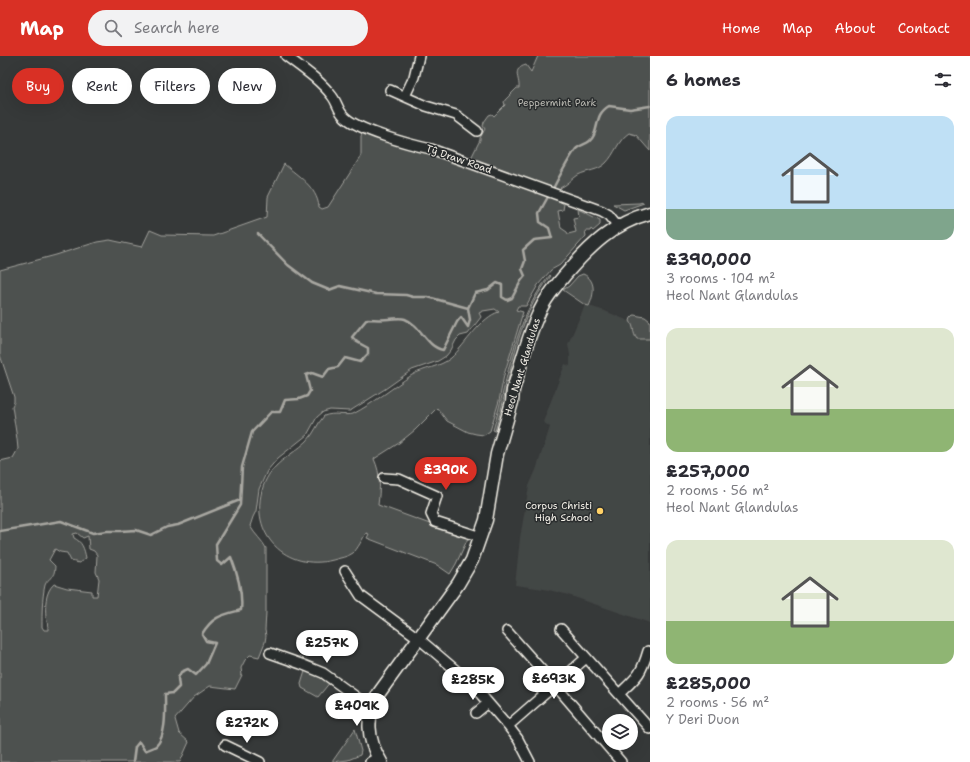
<!DOCTYPE html>
<html lang="en">
<head>
<meta charset="utf-8">
<style>
  :root { --surface:#fff; --page:#f2f2f3; --text:#2b2b33; --muted:#7c7c81; --accent:#d93025 }
  body { margin:0; font-family:"Shantell Sans",sans-serif; background:var(--page); color:var(--text); height:100vh; display:flex; flex-direction:column; font-size:15px; white-space:nowrap }
  * { box-sizing:border-box; margin:0 }
  p { font-size:13px; color:var(--muted) }
  .icon { flex:none; width:22px; height:22px; fill:none; stroke:currentColor; stroke-width:2; stroke-linecap:round; stroke-linejoin:round }
  .map { position:relative; flex:1; overflow:hidden }
  .side { display:flex; flex-direction:column; background:var(--surface); width:320px }
  .side>* { flex:none }
  .banner { position:absolute; left:12px; top:12px; width:380px; height:36px; display:flex; gap:8px }
  .controls { position:absolute; left:602px; top:658px; display:grid; gap:8px }
  .controls a { display:grid; place-items:center; width:36px; height:36px; border-radius:50%; background:var(--surface); box-shadow:0 4px 16px #0002; font-size:20px }
  .price { position:absolute; translate:-50% -34px; padding:0 9px; border-radius:14px; background:#fff; color:#222; font-size:13px; line-height:26px; filter:drop-shadow(0 1px 2px #0008) }
  .price::after { content:''; position:absolute; left:50%; top:24px; width:12px; height:9px; margin-left:-6px; background:inherit; clip-path:polygon(0 0,100% 0,50% 100%) }
  .price.current { background:var(--accent); color:#fff }
  ul { padding:0; list-style:none }
  li { display:grid; align-content:center; gap:8px; height:212px; padding:0 16px }
  li span { display:grid; place-items:center; height:124px; border-radius:12px; color:#555 }
  li>.icon { margin-inline-start:auto }
  span .icon { width:72px; height:72px; fill:#fffc; stroke-width:1 }
  li b { font-size:17px }
  h2 { display:flex; justify-content:space-between; align-items:center; height:48px; padding:0 16px; font-size:17px }
  .pill { padding:0 14px; border-radius:18px; background:var(--surface); box-shadow:0 4px 16px #0002; font-size:14px; line-height:36px }
  .pill.current { background:var(--accent); color:#fff }
  header { display:flex; align-items:center; gap:24px; box-sizing:border-box; height:56px; padding:0 20px; background:var(--accent); color:#fff }
  header strong { font-size:19px }
  nav { display:flex; gap:22px; margin-inline-start:auto; font-size:14px }
  .search { width:280px; height:36px; background:var(--page); display:flex; align-items:center; gap:10px; box-sizing:border-box; padding:0 14px; border-radius:22px; color:var(--muted); font-size:15px }
  main { display:flex; flex:1; min-height:0 }
  .map>svg:first-child { display:block }
</style>
</head>
<body>
<header>
<strong>Map</strong>
<div class="search"><svg class="icon" aria-label="search" viewBox="0 0 24 24"><circle cx="10" cy="10" r="6"/><path d="M15 15l6 6"/></svg>Search here</div>
<nav><a>Home</a><a>Map</a><a>About</a><a>Contact</a></nav>
</header>
<main>
<div class="map">
<svg width="650" height="706" viewBox="0 0 650 706">
  <rect width="100%" height="100%" fill="#363939"/>
  <filter id="ink" filterUnits="userSpaceOnUse"><feTurbulence type="fractalNoise" baseFrequency=".025" numOctaves="2"/><feDisplacementMap in="SourceGraphic" scale="8" xChannelSelector="R" yChannelSelector="G"/><feConvolveMatrix kernelMatrix="1 2 1 2 8 2 1 2 1" color-interpolation-filters="sRGB"/></filter>
  <g filter="url(#ink)">
    <path fill="#434645" d="M585 249 589 250 605 255 650 274V567L565 538 544 533 515 529 520 482 529 430 536 414 550 371 543 366 565 308 570 310V299L568 288Z"/>
    <path fill="#4e514f" stroke="#a1a19c" fill-rule="evenodd" d="M538 0H650V95L636 79 629 77C618 84 615 98 606 107 598 115 588 114 578 119 572 123 567 129 560 132L563 135 556 143 564 148 563 154 558 155 561 172 567 176 568 178 576 176 573 162 579 161 578 153 600 164V169L593 175 591 173 590 175H585L586 180 560 209 551 214 538 229 526 250H518L516 254 523 256 504 319 499 345 490 375 484 379 476 378 468 376 447 365 437 352 415 374 399 387 374 403C381 418 380 433 378 449L468 482 456 508 450 518 437 509 367 482 369 478 366 477C363 482 357 494 353 497 348 501 339 502 333 504 286 516 248 478 263 431 271 407 290 401 307 385 314 378 317 368 324 360 334 356 343 360 353 358 374 347 392 332 412 319 424 312 440 311 451 302 465 289 482 260 499 256L495 253 483 255 479 257 481 261 468 278 460 280 456 284 451 294 446 300 438 305 412 314 385 333 350 355 330 354 323 356 317 361 307 379 278 402 267 415 259 433 256 455 253 461 250 470C255 479 262 484 266 492V556L265 574 266 580 265 586 259 601 250 599 245 604 241 612 242 619 235 633 210 630 194 641 175 663 179 677 189 686 180 706H0V405L13 402 18 393 17 383 12 350 14 346V341L0 299V214L56 199 97 186 110 184 142 191 150 174 162 179 213 180 267 161 268 141 284 108C298 120 317 131 319 151L322 153 328 151 359 103 361 99V80L362 78 360 72 470 104 480 84V82L485 73 483 70 484 66 489 59 492 58 494 60 505 49 504 46 505 44 517 32H519C520 22 511 13 526 9L531 16ZM77 477 83 482 88 480 89 493 94 495 97 499 96 516 99 523 97 540H92V535L67 532 54 528C45 536 45 550 46 561 47 565 48 569 48 574H44L42 571C42 557 42 542 45 529 48 521 55 523 55 510L49 504 55 493 60 496 67 497 71 505 79 507 86 502C84 492 82 486 74 482L73 478Z
      M643 146 644 147 624 154 613 148 639 147Z
      M583 218C597 224 594 239 589 250L585 249 563 234 569 230 578 220Z
      M550 219 551 220C514 265 512 321 495 375L493 374C509 321 513 264 550 219Z
      M634 259 645 261 650 265V283H637C632 277 635 272 630 265L631 262Z
      M306 612 331 625 318 641 302 632 301 628Z
      M355 673 361 695 360 699 348 704 332 706Z"/>
    <g fill="none" stroke-linecap="round" stroke-linejoin="round">
      <path stroke="#a8a7a1" stroke-width="2.5" d="M552 135C555 128 573 95 577 92 584 87 590 88 594 79 599 67 596 58 609 50L630 53 650 50
        M258 178 288 209 312 227 329 234 340 230 376 238 406 239 413 241H428L468 252
        M0 475 61 465 93 477 107 475H120L136 474 151 479 167 471 178 469 240 444
        M133 706 135 691 139 686 145 695C148 693 153 692 156 690 167 680 165 652 165 638L173 637 179 631 178 622 181 616 188 613 196 619 206 608 215 587 206 585 202 578C213 560 222 559 241 554 243 536 238 519 231 501L222 509 217 505 216 488 240 449 242 411 252 376 271 356H280L285 344 299 343 307 340 310 335 306 319 312 317 323 321 329 313 338 311 345 302 360 306 368 298V292L357 286 352 281 367 263C374 263 382 264 389 263 394 263 400 261 405 263 421 269 426 291 443 294L457 266 461 261 468 271 470 264 468 252 475 237 488 234 497 227 502 229V241L507 244 512 242 521 225 525 220 522 213 525 205 523 194 534 184 552 182 549 172 540 166 539 157 549 139"/>
      <g stroke="#f4f1e8" stroke-width="12">
        <path id="street" d="M286 0C302 12 320 24 332 40 337 46 338 54 343 59 355 74 412 89 431 93L602 155 609 159 618 170
          M390 34 426 50 456 59 477 75
          M405 40 414 21 419 0
          M384 422 399 423 437 440 431 458 435 466 481 481
          M345 515 361 540 418 582 471 627 508 670 518 683 530 706
          M561 573 650 673
          M507 575 555 629 621 706
          M270 597 301 608 323 617 366 648 372 650
          M619 638C637 621 641 619 648 595
          M476 657 488 647
          M508 670 586 602
          M225 689 260 706
          M370 706 378 701"/>
      </g>
      <g stroke="#f4f1e8" stroke-width="15">
        <path id="secondary" d="M381 706C367 684 365 659 379 637L458 528 472 504 486 464 497 398 512 346 513 334C521 309 527 283 538 259 544 244 555 231 565 219 589 191 613 167 650 157"/>
      </g>
      <use href="#street" stroke="#2a2d2e" stroke-width="9"/>
      <use href="#secondary" stroke="#2a2d2e" stroke-width="12"/>
    </g>
  </g>
  <circle fill="#ffd166" stroke="#2a2d2e" stroke-width="1.5" cx="600" cy="455" r="4"/>
  <g text-anchor="middle" dominant-baseline="central" stroke-width="3" stroke-linejoin="round" paint-order="stroke">
    <g font-size="10" fill="#bab9b2" stroke="#2a2d2e">
      <text x="557" y="46">Peppermint Park</text>
    </g>
    <g font-size="10" fill="#f4f1e8" stroke="#2a2d2e">
      <text transform="translate(459 103) rotate(19)">Tŷ Draw Road</text>
      <text transform="translate(522 311) rotate(-73)">Heol Nant Glandulas</text>
    </g>
    <g font-size="10" fill="#f4f1e8" stroke="#2a2d2e" text-anchor="end">
      <text x="592" y="449">Corpus Christi<tspan x="592" dy="12">High School</tspan></text>
    </g>
  </g>
</svg>
<div class="controls">
<a><svg class="icon" aria-label="layers" viewBox="0 0 24 24"><path d="M12 4l9 5-9 5-9-5zM3 14l9 5 9-5"/></svg></a>
</div>
<b class="price current" style="left:446px;top:435px">£390K</b>
<b class="price" style="left:327px;top:608px">£257K</b>
<b class="price" style="left:554px;top:644px">£693K</b>
<b class="price" style="left:473px;top:645px">£285K</b>
<b class="price" style="left:357px;top:671px">£409K</b>
<b class="price" style="left:247px;top:688px">£272K</b>
<div class="banner">
<a class="pill current">Buy</a>
<a class="pill">Rent</a>
<a class="pill">Filters</a>
<a class="pill">New</a>
</div>
</div>
<section class="side">
<h2>6 homes<svg class="icon" aria-label="filters" viewBox="0 0 24 24"><path d="M4 7h16M4 17h16"/><circle cx="9" cy="7" r="2"/><circle cx="15" cy="17" r="2"/></svg></h2>
<ul>
<li><span style="background:linear-gradient(#bfe0f5 75%,#7fa58c 0)"><svg class="icon" aria-label="home" viewBox="0 0 24 24"><path d="M3 11l9-7 9 7M6 9v11h12V9"/></svg></span><div><b>£390,000</b><p>3 rooms · 104 m²</p><p>Heol Nant Glandulas</p></div></li>
<li><span style="background:linear-gradient(#dfe7d0 65%,#8fb573 0)"><svg class="icon" aria-label="home" viewBox="0 0 24 24"><path d="M3 11l9-7 9 7M6 9v11h12V9"/></svg></span><div><b>£257,000</b><p>2 rooms · 56 m²</p><p>Heol Nant Glandulas</p></div></li>
<li><span style="background:linear-gradient(#dfe7d0 65%,#8fb573 0)"><svg class="icon" aria-label="home" viewBox="0 0 24 24"><path d="M3 11l9-7 9 7M6 9v11h12V9"/></svg></span><div><b>£285,000</b><p>2 rooms · 56 m²</p><p>Y Deri Duon</p></div></li>
</ul>
</section>
</main>
</body>
</html>
